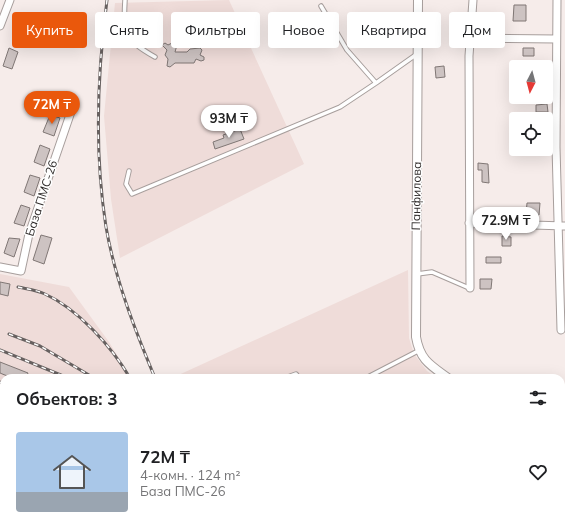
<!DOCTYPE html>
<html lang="ru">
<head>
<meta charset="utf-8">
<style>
  :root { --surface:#fff; --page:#f2f2f2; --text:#202124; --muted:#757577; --line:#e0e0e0; --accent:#ea580c }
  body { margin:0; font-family:Mulish,sans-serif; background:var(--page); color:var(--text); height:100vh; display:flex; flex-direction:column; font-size:15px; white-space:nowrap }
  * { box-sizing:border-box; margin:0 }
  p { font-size:13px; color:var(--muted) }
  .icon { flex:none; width:22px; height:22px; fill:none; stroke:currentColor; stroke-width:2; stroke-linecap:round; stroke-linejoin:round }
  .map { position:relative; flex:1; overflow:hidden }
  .details { position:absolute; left:0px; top:374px; width:565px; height:156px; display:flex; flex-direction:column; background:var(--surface); border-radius:12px 12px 0 0; box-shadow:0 4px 16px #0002 }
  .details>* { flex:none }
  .hud { position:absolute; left:12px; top:12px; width:541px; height:36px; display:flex; gap:8px }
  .needle { width:26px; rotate:186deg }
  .fabs { position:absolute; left:509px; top:60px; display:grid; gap:8px }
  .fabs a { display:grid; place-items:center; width:44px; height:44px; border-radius:4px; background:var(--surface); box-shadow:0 4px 16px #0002; font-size:20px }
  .price { position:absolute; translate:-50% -34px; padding:0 9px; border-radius:14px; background:#fff; color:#222; font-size:13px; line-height:26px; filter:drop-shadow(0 1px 2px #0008) }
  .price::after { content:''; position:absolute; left:50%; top:24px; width:12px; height:9px; margin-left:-6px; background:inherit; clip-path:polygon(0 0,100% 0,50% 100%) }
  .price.selected { background:var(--accent); color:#fff }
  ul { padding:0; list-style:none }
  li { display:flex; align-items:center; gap:12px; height:100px; padding:0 16px }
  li+li { border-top:1px solid var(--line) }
  li span { display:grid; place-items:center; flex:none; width:112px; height:80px; border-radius:4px; color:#555 }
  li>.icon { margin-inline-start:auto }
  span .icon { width:48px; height:48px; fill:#fffc; stroke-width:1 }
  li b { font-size:17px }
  h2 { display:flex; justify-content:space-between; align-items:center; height:48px; padding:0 16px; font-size:17px }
  .tag { padding:0 14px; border-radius:4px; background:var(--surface); box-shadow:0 4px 16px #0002; font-size:14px; line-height:36px }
  .tag.selected { background:var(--accent); color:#fff }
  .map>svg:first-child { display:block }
</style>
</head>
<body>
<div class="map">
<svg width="565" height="530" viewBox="0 0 565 530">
  <rect width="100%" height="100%" fill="#f6ecea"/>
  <path fill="#efdcd9" d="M229 0 304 164 120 258 111 199 104 116 115 3Z
    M408 270 409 338 414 354 427 371 437 378H172Z
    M0 274 69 287 109 342 131 378H4V526H223L225 530H12L0 524Z
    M561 466 565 469V530H260L258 526H561Z"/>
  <path fill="#f6bcb1" d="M0 507 4 509V526H51L62 530H0Z"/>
  <path fill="#cdc3c2" stroke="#807775" d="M514 5H526V21H513Z
    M20 19 29 22 23 39 14 36Z
    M487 23 498 24V31H487Z
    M174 42 177 45 175 52H187L190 49 200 48 202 50 200 55 204 57V60L201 61 196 59 194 63H175L170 67 167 66 168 59 165 55 167 50 162 45 165 43 168 45Z
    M9 48 18 52 12 69 3 66Z
    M523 48H534V56H523Z
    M444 66 445 77 436 78 435 67Z
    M547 104 548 112H536V105Z
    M50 115 60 118 54 136 43 132Z
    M240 129 244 139 215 149 213 142 224 138 223 135Z
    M40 145 50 149 44 166 34 162Z
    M478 163 488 164 489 183 482 182V170H478Z
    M30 175 40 178 34 196 24 192Z
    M527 203H540L539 215 526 214Z
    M21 205 30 208 24 226 14 223Z
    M41 235 52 238 44 264 33 260Z
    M502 236 511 237V246H502Z
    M9 238 20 239 14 257 4 253Z
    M486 257H501V263H486Z
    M480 279H492L491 289H480Z
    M0 282 10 284 8 296 0 294Z
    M0 362 28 373 26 378H12L0 373Z"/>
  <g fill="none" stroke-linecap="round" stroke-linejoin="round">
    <g stroke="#a79e9c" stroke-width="5.5">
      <path id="service" d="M125 0C123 33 125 40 155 57
        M321 6 347 50 376 83
        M129 171 126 184 132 194 340 107 376 83 417 54
        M417 274 432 272 469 288
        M285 378 296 374 299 378
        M366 378 418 351"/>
    </g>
    <g stroke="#a79e9c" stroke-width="9">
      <path id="minor" d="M557 0 556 147 561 330
        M0 26 10 0
        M469 38 556 39
        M469 223 565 226
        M0 267 21 271 29 234 73 106
        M470 288 469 56 473 0"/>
    </g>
    <g stroke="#a79e9c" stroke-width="10">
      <path id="tertiary" d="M418 0 416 337C420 360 430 365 448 378
        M561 460 565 463"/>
    </g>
    <use href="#service" stroke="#fff" stroke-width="3.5"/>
    <use href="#minor" stroke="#fff" stroke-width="7"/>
    <use href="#tertiary" stroke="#fff" stroke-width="8"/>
    <g stroke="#676160" stroke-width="3">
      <path id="rail" d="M107 0C97 76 94 151 106 227 115 279 135 330 155 378
        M18 287C27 289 37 290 45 294 78 309 112 347 130 378
        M9 334 40 346 94 378
        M0 350 68 378
        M0 382 4 384
        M0 394 4 396
        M0 412 4 413
        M0 421 4 423
        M0 459 4 461
        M0 493 4 494
        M89 526 99 530
        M142 526 153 530
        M169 526 177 530
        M197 526 202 530
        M205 526 210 530
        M217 526 220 530
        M230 526 232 530"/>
    </g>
    <use href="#rail" stroke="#fff" stroke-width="1.5" stroke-dasharray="4.5" stroke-linecap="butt"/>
  </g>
  <g text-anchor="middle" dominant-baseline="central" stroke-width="3" stroke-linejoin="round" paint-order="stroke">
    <g font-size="12" fill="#302c2b" stroke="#fff">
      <text transform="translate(416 196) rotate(-89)">Панфилова</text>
      <text transform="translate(41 198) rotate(-72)">База ПМС-26</text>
    </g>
  </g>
</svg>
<div class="fabs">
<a><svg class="needle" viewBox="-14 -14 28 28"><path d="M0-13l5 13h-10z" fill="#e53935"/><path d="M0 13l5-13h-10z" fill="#757577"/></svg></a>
<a><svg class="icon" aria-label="locate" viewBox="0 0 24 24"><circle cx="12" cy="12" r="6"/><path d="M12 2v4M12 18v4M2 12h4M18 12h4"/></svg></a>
</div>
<b class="price selected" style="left:52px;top:125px">72M ₸</b>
<b class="price" style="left:229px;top:139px">93M ₸</b>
<b class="price" style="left:506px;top:241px">72.9M ₸</b>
<div class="hud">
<a class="tag selected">Купить</a>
<a class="tag">Снять</a>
<a class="tag">Фильтры</a>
<a class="tag">Новое</a>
<a class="tag">Квартира</a>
<a class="tag">Дом</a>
</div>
<section class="details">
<h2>Объектов: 3<svg class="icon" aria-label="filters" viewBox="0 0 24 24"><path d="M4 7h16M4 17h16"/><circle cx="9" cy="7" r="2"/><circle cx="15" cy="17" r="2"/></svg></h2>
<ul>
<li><span style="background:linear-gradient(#a9c7e8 75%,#9aa5b1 0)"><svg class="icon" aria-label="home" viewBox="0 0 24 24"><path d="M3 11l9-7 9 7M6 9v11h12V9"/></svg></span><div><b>72M ₸</b><p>4-комн. · 124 m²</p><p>База ПМС-26</p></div><svg class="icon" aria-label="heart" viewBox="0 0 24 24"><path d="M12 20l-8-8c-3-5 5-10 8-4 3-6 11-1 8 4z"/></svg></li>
</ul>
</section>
</div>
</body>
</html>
